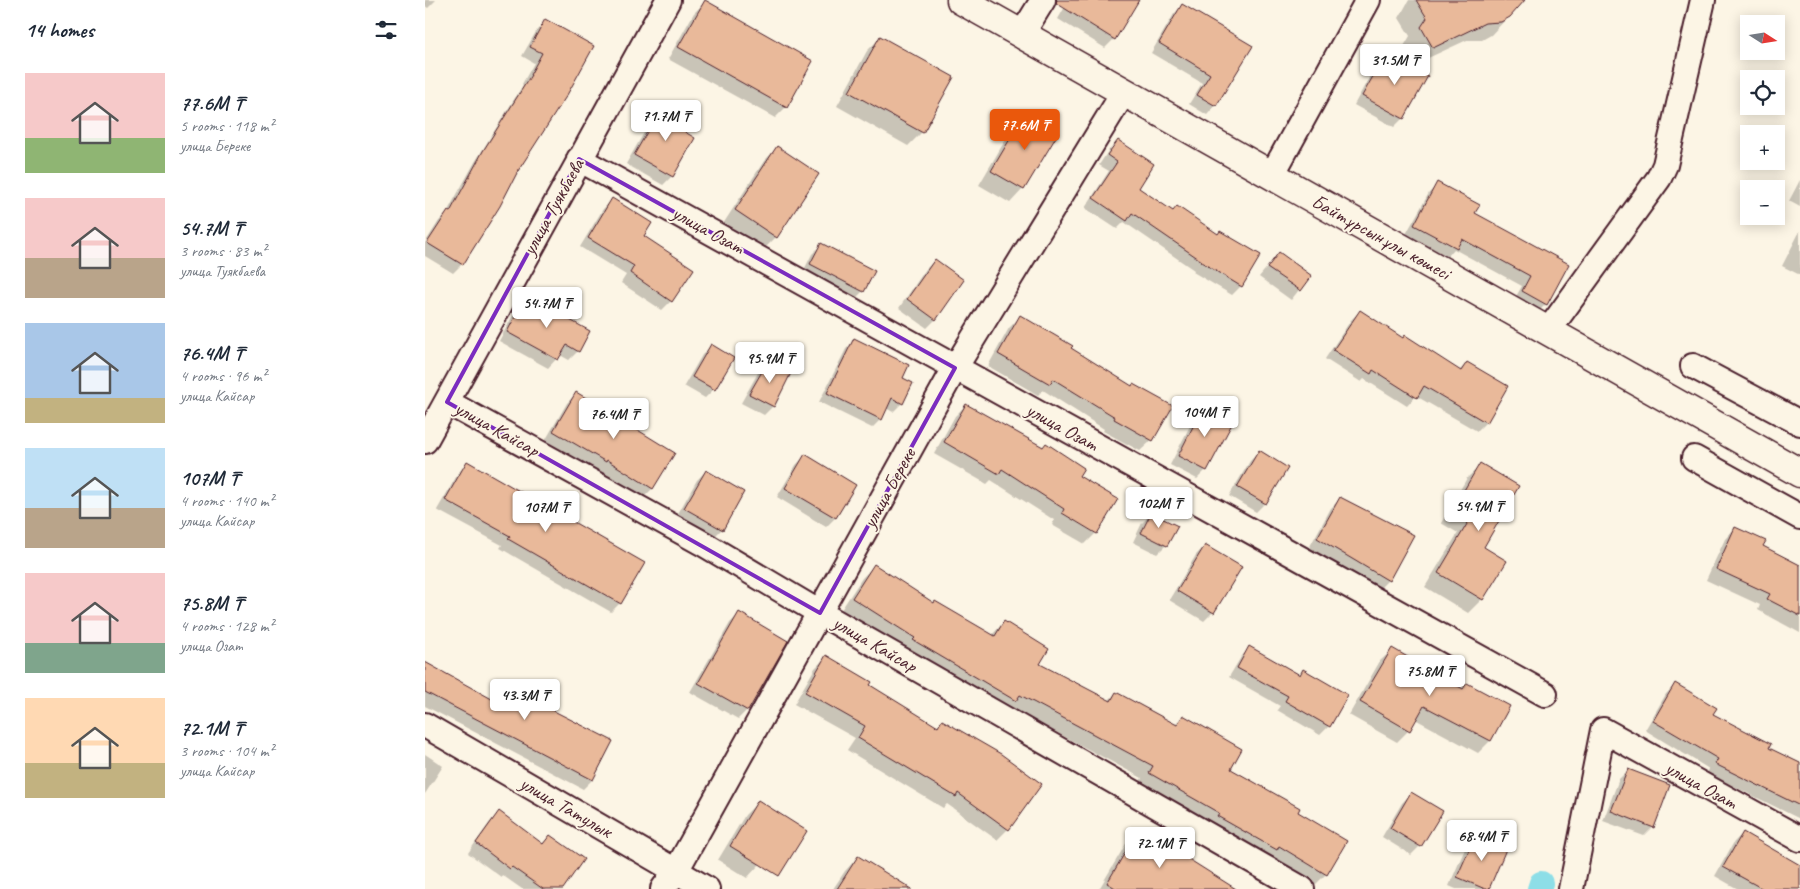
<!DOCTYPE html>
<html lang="en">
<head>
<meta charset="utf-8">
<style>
  :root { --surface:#fff; --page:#f2f2f3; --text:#1f2937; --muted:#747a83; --accent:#ea580c }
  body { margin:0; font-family:Caveat,sans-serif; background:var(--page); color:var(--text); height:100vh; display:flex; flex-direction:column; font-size:19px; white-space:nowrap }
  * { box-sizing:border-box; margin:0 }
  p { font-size:16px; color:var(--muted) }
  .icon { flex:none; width:28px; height:28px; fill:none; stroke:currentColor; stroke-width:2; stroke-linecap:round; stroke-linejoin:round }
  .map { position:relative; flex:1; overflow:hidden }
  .side { display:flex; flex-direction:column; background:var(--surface); width:425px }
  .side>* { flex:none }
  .needle { width:32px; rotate:102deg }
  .tools { position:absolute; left:1315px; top:15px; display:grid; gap:10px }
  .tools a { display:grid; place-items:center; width:45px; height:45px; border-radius:0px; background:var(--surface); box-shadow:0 2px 12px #0003; font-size:25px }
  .price { position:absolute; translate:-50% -42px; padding:0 11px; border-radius:5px; background:#fff; color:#222; font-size:16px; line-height:32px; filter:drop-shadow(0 1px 2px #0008) }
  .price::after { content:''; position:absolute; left:50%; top:30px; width:15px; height:11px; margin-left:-8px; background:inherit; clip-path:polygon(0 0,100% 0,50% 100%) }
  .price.current { background:var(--accent); color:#fff }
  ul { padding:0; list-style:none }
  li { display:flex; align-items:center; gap:15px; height:125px; padding:0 25px }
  li span { display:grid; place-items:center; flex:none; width:140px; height:100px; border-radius:0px; color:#555 }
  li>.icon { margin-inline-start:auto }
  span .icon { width:60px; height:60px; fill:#fffc; stroke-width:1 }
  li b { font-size:21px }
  h2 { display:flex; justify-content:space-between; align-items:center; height:60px; padding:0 25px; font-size:21px }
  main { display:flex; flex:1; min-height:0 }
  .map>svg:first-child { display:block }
</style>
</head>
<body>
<main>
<section class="side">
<h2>14 homes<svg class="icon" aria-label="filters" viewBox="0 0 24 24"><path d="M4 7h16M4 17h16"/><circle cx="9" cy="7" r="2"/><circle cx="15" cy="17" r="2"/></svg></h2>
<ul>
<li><span style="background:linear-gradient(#f6c9c9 65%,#8fb573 0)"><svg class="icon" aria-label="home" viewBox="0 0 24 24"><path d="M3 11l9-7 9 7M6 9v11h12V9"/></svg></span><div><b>77.6M ₸</b><p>5 rooms · 118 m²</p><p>улица Береке</p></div></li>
<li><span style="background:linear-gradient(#f6c9c9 60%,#b9a48a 0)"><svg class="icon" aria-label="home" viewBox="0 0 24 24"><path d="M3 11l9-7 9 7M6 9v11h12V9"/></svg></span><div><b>54.7M ₸</b><p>3 rooms · 83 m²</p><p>улица Туякбаева</p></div></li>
<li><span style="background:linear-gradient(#a9c7e8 75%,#c2b280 0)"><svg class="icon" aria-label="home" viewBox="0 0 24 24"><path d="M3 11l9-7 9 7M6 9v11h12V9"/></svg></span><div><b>76.4M ₸</b><p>4 rooms · 96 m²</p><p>улица Кайсар</p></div></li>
<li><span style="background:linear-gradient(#bfe0f5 60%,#b9a48a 0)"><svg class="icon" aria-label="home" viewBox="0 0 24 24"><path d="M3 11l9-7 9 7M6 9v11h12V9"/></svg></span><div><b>107M ₸</b><p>4 rooms · 140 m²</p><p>улица Кайсар</p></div></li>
<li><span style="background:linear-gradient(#f6c9c9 70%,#7fa58c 0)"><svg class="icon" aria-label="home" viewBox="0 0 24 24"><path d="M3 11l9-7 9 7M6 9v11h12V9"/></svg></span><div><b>75.8M ₸</b><p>4 rooms · 128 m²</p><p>улица Озат</p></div></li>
<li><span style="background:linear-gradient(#ffd9b3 65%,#c2b280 0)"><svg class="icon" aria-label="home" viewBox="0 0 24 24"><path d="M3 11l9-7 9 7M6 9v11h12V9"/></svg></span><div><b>72.1M ₸</b><p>3 rooms · 104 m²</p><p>улица Кайсар</p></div></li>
</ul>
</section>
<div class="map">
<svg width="1375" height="889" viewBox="0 0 1375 889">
  <rect width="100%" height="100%" fill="#fcf5e5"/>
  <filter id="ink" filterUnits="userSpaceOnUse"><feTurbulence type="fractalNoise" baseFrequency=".02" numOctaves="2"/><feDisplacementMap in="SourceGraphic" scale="10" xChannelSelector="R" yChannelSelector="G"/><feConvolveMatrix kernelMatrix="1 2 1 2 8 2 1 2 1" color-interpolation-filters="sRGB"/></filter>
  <g filter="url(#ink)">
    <path fill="#0003" d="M0 0H11L3 8 0 6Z
      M644 0H713L689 39 680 48 633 19Z
      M984 0H1094L1084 16 1066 35 1057 40H1042L990 64 979 46 985 36 974 18Z
      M280 2 361 107 350 118 243 59 269 13Z
      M758 5 826 46 790 106 782 115 764 104 777 83 726 53 749 14Z
      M121 21 167 47 92 170 74 206 37 264 28 273 0 256V243L14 221 21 214 50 162 98 85 97 84 109 63 97 56 112 30Z
      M456 37 497 132 483 146 412 106 442 51Z
      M961 54 978 118 969 127 929 105 952 63Z
      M237 108 258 132 247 176 238 185 201 164 228 117Z
      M601 114 598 189 585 203 554 185 588 127Z
      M693 142 712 188 816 286 807 295 768 272 769 270 699 222 692 229 660 208 684 171 674 165 684 150Z
      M352 148 351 237 337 251 298 224 339 161Z
      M1375 180V207L1364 201Z
      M1013 184 1049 214 1142 265 1121 304 1112 313 1089 300 1097 286 1029 249 1022 257 981 234 1004 193Z
      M187 200 217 236 246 301 237 310 196 283 201 275 155 247 178 209Z
      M1375 231V275L1357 266Z
      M396 245 438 291 429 300 377 274 387 254Z
      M854 253 885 276 866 300 834 277Z
      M510 260 511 319 502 328 474 308 501 269Z
      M102 297 153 351 144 360 135 355 123 368 74 341 93 306Z
      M935 311 978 339 1034 371 1042 363 1081 386 1061 422 1052 431 991 396 982 406 939 379 936 382 900 359 926 320Z
      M595 317 644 349 727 440 715 451 678 431 679 429 618 390 613 395 563 366 584 328Z
      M430 340 477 403 468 412 461 408 456 419 447 428 394 402 421 349Z
      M286 346 289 389 280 398 259 386 277 355Z
      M343 362 348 406 339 415 316 403 334 371Z
      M151 394 249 454 227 489 218 498 172 469 171 470 120 441 142 403Z
      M541 405 652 476 671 533 660 544 627 525 629 520 566 480 562 484 509 454 530 416Z
      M779 407 781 470 772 479 745 465 770 416Z
      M834 452 861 468 840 503 831 512 804 496 825 461Z
      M380 456 410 518 401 527 352 497 371 465Z
      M43 463 195 603 186 612 75 548 77 545 12 510 34 472Z
      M1056 465 1057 599 1043 613 1000 587 1033 533 1016 523 1042 478Z
      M281 471 297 529 288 538 251 517 272 480Z
      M915 499 963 580 954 589 884 548 906 508Z
      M726 514 741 545 732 554 708 542 717 523Z
      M1310 528 1337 547 1375 567V633L1333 610 1335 605 1281 580 1300 539Z
      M780 546 788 612 779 621 744 600 771 555Z
      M449 566 509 605 566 636 579 622 613 664 683 701 691 693 749 725 758 716 804 769 871 812 901 874 889 886 842 858 713 785 717 778 584 707 578 713 416 610 437 578Z
      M314 614 322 710 313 719 265 692 305 623Z
      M825 648 873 676 879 671 904 726 895 735 852 710 855 706 804 677 816 657Z
      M967 650 1037 690 1042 684 1083 706 1065 741 1053 753 990 719 984 730 972 742 924 715 955 661Z
      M401 657 511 728 518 721 583 829 572 840 522 804 518 808 422 750 430 738 369 704 390 668Z
      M0 663 71 703 78 691 87 682 121 709 186 742 167 780 158 789 0 706Z
      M1250 685 1286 715 1342 749 1375 765V819L1282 773 1284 769 1220 730 1241 694Z
      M0 754 18 766 0 794Z
      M1203 770 1228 827 1219 836 1178 821 1194 779Z
      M986 794 995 846 986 855 957 837 977 803Z
      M333 802 335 864 322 878 293 860 320 815Z
      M74 813 117 844 125 836 136 889H97L77 875 76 877 43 853 65 822Z
      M714 830 808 889H674L702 842Z
      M1318 833 1375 866V889H1313L1290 876 1309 842Z
      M1051 835 1062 889H1031L1024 886 1042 844Z
      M433 857 474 889H408L420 871Z"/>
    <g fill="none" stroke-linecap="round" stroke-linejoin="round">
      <path stroke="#8ddee7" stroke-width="24" d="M1114 889 1116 883"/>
    </g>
    <path fill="#e9b99a" stroke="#4a1f2b" d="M280 0 388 61 362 108 253 47Z
      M632 0H714L690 40 631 3Z
      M991 0H1100L1085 17 1076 22 1060 23 1008 48 996 27 1002 18Z
      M757 4 828 46 791 106 772 95 785 74 734 43Z
      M120 19 169 46 142 95 93 171 75 206 38 265 2 243 23 211 25 212 58 151 106 75H105L117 53 105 47Z
      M455 36 529 77 498 133 424 92Z
      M961 53 1003 76 979 119 937 96Z
      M237 106 265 122 260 132 270 138 248 177 209 155Z
      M601 112 634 132 599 190 566 171Z
      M693 140 729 164 714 188 748 211 752 206 793 234 795 231 836 255 817 287 776 262 777 261 707 213 702 221 668 198 692 162 682 155Z
      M352 146 394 174 352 238 310 210Z
      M1012 182 1055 205 1050 213 1144 264 1122 305 1097 291 1105 276 1037 239 1032 248 989 225Z
      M187 198 227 223 219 236 269 269 247 302 205 273 209 266 163 238Z
      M396 243 450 271 439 292 385 264Z
      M854 252 887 276 876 291 842 268Z
      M510 259 539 280 511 320 482 299Z
      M101 296 165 331 154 352 142 345 133 360 82 332Z
      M935 310 978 338 980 335 1036 371 1042 362 1083 386 1062 423 999 386 992 398 948 370 946 374 908 350Z
      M595 315 648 346 646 348 707 386 708 384 748 406 728 441 689 419 690 417 628 379 625 384 573 354Z
      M429 338 484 365 478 378 488 383 478 404 467 398 457 420 402 393Z
      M286 344 309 358 290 390 267 377Z
      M343 361 366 373 349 407 324 394Z
      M151 392 203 423V424L250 453 228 489 182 460 181 462 128 431Z
      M541 404 618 447 621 443 659 468 654 476 693 499 672 534 637 513 639 509 577 469 574 474 519 442Z
      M779 405 808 422 782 471 753 456Z
      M834 450 863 468 841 504 812 487Z
      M380 454 431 485 411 518 360 488Z
      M42 461 220 563 196 604 83 539 85 536 20 500Z
      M1055 463 1094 486 1059 547 1082 561 1058 600 1013 573 1045 519 1028 509Z
      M281 470 319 492 298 530 259 508Z
      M915 497 989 535 964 581 892 538Z
      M726 513 753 526 742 546 716 533Z
      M1310 527 1341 541 1338 546 1375 565V616L1342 599 1345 594 1291 569Z
      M780 545 817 567 789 613 752 591Z
      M449 564 509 603 510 601 570 636 579 621 624 649 615 664 686 701 691 692 752 725 758 715 817 749 806 769 875 808 873 812 922 841 902 875 854 846 852 850 792 816 794 813 724 773 728 766 595 695 591 701 488 640 490 638 427 598Z
      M314 612 363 641 323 711 273 683Z
      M824 646 875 675 878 669 923 695 905 727 860 701 863 696 812 668Z
      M967 648 1038 689 1042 683 1085 706 1066 741 999 706 985 731 935 702Z
      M401 655 447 682 445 685 513 727 517 720 576 754 617 784 584 830 533 793 531 797 433 738 440 726 380 692Z
      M0 662 74 703 86 680 126 702 123 708 188 741 168 780 0 692Z
      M1250 683 1292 708 1288 714 1346 744 1344 748 1375 763V806L1290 764 1293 759 1228 721Z
      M1203 769 1245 785 1229 828 1186 811Z
      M986 792 1018 811 996 847 965 828Z
      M333 800 382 831 354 876 305 846Z
      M74 811 118 844 125 835 159 859 138 889H118L87 867 85 869 51 843Z
      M714 829 754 853 811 889H692L682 883Z
      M1318 832 1375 865V889H1338L1298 867Z
      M1051 834 1082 847 1064 889H1060L1032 877Z
      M433 856 487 889H412Z"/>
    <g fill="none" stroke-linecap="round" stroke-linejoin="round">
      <g stroke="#4a1f2b" stroke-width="28">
        <path id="street" d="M597 34 618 0
          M154 159 1120 694
          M847 175 943 0
          M1123 331 1234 178 1240 165 1278 0
          M1268 366 1375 423
          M22 402 277 543 395 613 877 889
          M0 441 243 0
          M1269 458 1375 517
          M0 725 282 889
          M238 889 251 871 530 368 699 92
          M1146 889 1178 730 1375 839"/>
      </g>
      <g stroke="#4a1f2b" stroke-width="31">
        <path id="secondary" d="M536 0 1375 473"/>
      </g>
      <use href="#street" stroke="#fcf5e5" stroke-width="24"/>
      <use href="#secondary" stroke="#fcf5e5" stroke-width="28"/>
    </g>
  </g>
  <path fill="none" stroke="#7b2cbf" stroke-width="4" stroke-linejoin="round" d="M154 159 530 368 395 613 22 402Z"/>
  <g text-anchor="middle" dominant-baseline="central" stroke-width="4" stroke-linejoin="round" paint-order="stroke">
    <g font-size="20" fill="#4a1f2b" stroke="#fcf5e5">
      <text transform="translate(128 207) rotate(-61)">улица Туякбаева</text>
      <text transform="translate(283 230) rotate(29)">улица Озат</text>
      <text transform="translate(956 237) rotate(29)">Байтұрсынұлы көшесі</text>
      <text transform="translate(637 427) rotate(29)">улица Озат</text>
      <text transform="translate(72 429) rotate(29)">улица Кайсар</text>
      <text transform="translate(464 488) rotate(-61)">улица Береке</text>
      <text transform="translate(450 644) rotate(30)">улица Кайсар</text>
      <text transform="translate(1276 785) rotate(29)">улица Озат</text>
      <text transform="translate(141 807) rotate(30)">улица Татулык</text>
    </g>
  </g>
</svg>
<div class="tools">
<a><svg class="needle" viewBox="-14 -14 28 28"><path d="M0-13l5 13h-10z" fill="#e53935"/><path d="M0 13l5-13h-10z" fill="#747a83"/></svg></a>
<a><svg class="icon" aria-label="locate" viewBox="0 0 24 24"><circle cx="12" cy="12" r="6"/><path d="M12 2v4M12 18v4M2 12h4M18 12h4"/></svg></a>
<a>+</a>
<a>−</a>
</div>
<b class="price" style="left:970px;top:86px">31.5M ₸</b>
<b class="price" style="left:241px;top:142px">71.7M ₸</b>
<b class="price current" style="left:600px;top:151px">77.6M ₸</b>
<b class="price" style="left:122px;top:329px">54.7M ₸</b>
<b class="price" style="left:345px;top:384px">95.9M ₸</b>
<b class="price" style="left:780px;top:438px">104M ₸</b>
<b class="price" style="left:189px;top:440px">76.4M ₸</b>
<b class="price" style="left:734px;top:529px">102M ₸</b>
<b class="price" style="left:1054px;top:532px">54.9M ₸</b>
<b class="price" style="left:121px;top:533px">107M ₸</b>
<b class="price" style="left:1005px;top:697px">75.8M ₸</b>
<b class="price" style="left:100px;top:721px">43.3M ₸</b>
<b class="price" style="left:1057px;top:862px">68.4M ₸</b>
<b class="price" style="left:735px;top:869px">72.1M ₸</b>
</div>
</main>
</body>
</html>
